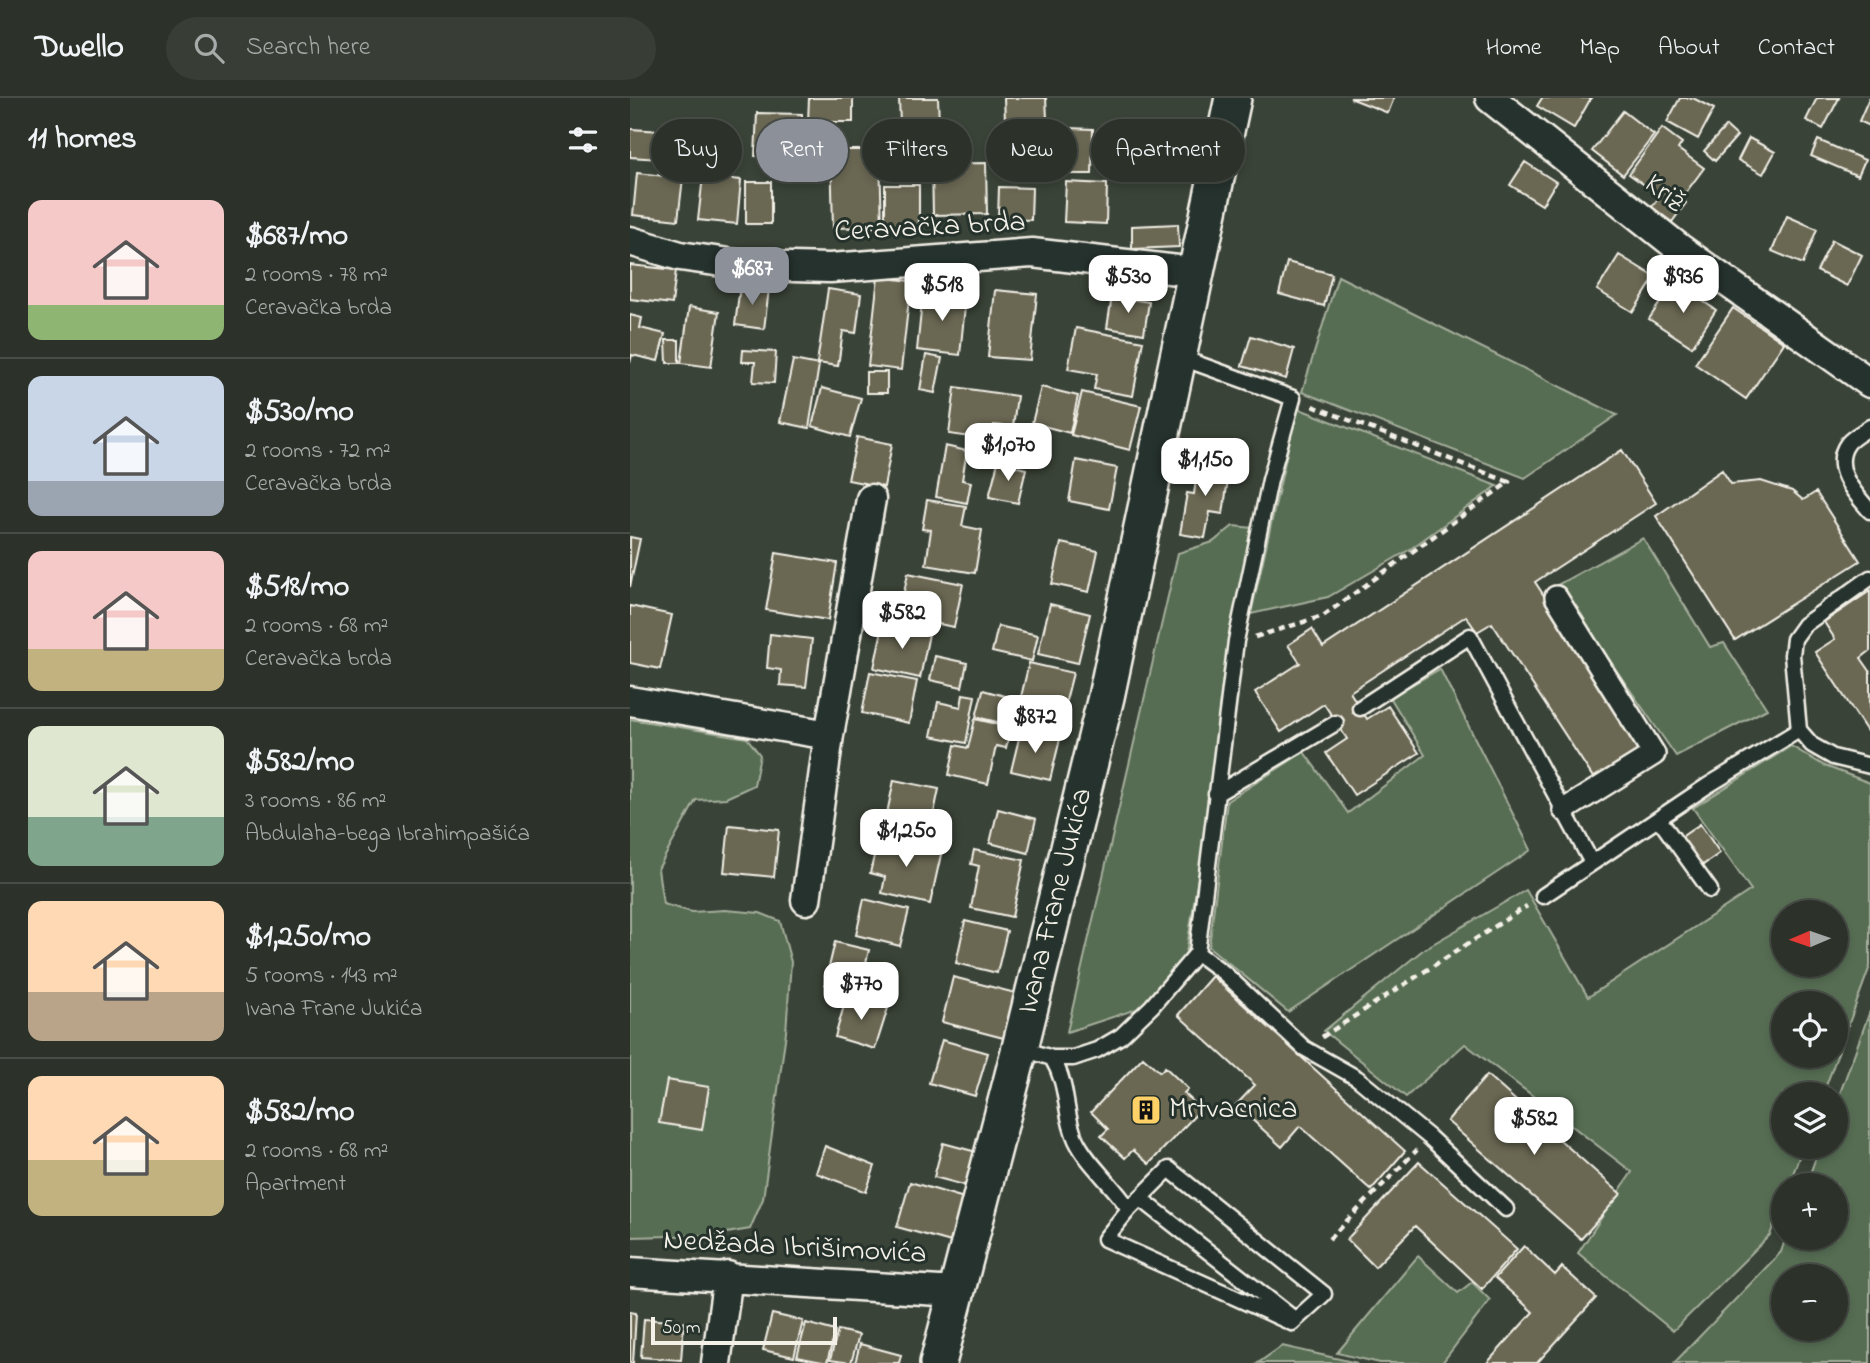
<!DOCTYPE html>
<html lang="en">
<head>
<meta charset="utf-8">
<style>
  :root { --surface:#2c322a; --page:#383e36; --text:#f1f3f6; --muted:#a6aaa8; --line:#484d47; --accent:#8c9099 }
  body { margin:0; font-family:"Indie Flower",sans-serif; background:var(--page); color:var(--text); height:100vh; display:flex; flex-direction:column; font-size:26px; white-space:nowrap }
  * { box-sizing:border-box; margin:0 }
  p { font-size:23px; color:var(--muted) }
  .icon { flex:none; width:38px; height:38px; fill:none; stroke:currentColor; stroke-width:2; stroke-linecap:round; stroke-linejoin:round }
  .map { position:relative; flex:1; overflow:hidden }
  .drawer { display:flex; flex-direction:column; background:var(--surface); width:630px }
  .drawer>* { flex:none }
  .top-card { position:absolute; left:21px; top:21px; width:665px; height:63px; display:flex; gap:14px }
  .needle { width:46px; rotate:268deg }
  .controls { position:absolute; left:1141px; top:802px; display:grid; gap:14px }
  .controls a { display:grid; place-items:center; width:77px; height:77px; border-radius:50%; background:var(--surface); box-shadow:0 4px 10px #0003,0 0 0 2px var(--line); font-size:35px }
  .scale { position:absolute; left:21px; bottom:18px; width:186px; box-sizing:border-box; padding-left:7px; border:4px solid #f4f1e8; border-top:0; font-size:19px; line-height:24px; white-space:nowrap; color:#f4f1e8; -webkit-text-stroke:5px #26332d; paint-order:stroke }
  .price { position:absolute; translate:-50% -60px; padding:0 16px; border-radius:14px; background:#fff; color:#222; font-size:23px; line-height:46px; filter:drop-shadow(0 2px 4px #0008) }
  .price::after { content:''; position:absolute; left:50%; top:42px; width:21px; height:16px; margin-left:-10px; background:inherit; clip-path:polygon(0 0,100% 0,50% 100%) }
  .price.current { background:var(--accent); color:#fff }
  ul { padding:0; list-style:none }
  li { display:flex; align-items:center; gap:21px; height:175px; padding:0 28px }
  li+li { border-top:2px solid var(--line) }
  li span { display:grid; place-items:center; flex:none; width:196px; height:140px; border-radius:14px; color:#555 }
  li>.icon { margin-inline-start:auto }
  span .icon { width:84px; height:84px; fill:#fffc; stroke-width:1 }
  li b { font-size:30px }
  h2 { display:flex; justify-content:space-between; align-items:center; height:84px; padding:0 28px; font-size:30px }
  .chip { padding:0 24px; border-radius:32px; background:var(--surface); box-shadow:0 4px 10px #0003,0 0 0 2px var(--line); font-size:24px; line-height:63px }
  .chip.current { background:var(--accent); color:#fff }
  header { display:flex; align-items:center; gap:42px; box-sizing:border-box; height:98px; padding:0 35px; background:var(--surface); border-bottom:2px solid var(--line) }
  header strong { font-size:33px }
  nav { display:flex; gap:38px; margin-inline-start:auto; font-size:24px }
  .search { width:490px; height:63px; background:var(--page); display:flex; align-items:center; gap:18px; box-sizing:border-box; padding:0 24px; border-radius:38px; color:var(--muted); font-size:26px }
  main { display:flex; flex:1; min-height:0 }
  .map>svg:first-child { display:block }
</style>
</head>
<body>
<header>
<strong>Dwello</strong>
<div class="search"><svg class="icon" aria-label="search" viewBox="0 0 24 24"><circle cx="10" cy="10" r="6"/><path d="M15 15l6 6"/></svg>Search here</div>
<nav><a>Home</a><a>Map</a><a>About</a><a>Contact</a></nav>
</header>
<main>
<section class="drawer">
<h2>11 homes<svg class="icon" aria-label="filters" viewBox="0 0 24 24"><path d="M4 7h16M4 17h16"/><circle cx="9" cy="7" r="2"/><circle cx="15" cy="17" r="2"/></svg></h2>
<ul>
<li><span style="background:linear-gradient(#f6c9c9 75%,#8fb573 0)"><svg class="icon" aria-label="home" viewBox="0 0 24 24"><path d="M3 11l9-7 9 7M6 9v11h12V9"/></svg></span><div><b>$687/mo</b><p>2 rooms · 78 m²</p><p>Ceravačka brda</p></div></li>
<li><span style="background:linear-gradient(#c9d6e8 75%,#9aa5b1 0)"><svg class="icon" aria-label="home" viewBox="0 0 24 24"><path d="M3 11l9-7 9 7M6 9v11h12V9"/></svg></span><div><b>$530/mo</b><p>2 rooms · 72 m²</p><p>Ceravačka brda</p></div></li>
<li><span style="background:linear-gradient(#f6c9c9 70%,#c2b280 0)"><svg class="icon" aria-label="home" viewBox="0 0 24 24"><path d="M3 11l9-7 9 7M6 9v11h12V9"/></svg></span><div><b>$518/mo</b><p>2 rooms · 68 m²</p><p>Ceravačka brda</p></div></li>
<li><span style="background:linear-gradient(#dfe7d0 65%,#7fa58c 0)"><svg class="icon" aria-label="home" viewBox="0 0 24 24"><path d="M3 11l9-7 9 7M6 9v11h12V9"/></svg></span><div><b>$582/mo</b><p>3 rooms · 86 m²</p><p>Abdulaha-bega Ibrahimpašića</p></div></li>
<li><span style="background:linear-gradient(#ffd9b3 65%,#b9a48a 0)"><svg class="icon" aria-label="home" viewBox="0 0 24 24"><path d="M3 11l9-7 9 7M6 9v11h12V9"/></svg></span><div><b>$1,250/mo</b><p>5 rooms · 143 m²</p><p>Ivana Frane Jukića</p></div></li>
<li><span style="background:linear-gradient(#ffd9b3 60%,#c2b280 0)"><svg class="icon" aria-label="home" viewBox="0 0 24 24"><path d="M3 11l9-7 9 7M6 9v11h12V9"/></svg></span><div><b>$582/mo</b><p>2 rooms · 68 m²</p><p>Apartment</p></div></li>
</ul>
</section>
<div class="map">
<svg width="1240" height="1265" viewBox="0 0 1240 1265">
  <rect width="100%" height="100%" fill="#3a4338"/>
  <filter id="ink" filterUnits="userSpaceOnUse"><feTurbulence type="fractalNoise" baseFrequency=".0143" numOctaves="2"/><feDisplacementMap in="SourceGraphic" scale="14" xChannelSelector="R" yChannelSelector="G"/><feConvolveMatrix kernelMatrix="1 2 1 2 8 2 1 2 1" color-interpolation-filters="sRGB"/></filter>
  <g filter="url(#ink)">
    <path fill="#576d52" stroke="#a6af9d" stroke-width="2" fill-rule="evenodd" d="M708 178 987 317 895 380 672 294Z
      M667 310 867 388 779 452 698 499 621 516Z
      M603 428 623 430 556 856 513 909 437 934 548 455 583 444Z
      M1013 440 1080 549 1094 545 1137 611 1046 658 927 487Z
      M810 571 901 752 658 914 579 849 597 703 674 654 718 715 795 657 760 599Z
      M0 621 117 640 130 657 124 687 96 700 66 702 28 771 33 806 62 814 95 812 130 815 150 823 161 864 156 934 133 1101 120 1131 85 1137 0 1139Z
      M1161 648 1195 668 1240 685V868L1193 996H1153V1048H1173L1159 1087H1153V1101L1140 1137 1043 1233 948 1155 1002 1074 835 946 776 999 694 933 794 851 896 792 958 899 1121 792 1063 710ZM1153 814H1206V866H1153ZM1153 905H1206V957H1153Z
      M1240 913V1265H1044L1151 1154 1156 1139H1206V1087H1176L1190 1048H1206V1006ZM1153 1178H1206V1230H1153Z
      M788 1158 828 1195 842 1184 860 1202 812 1265H750L707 1255Z
      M652 1248 727 1265H628Z"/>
    <path fill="#6a6753" stroke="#f4f1e8" stroke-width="2" d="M179 0H223V24H178Z
      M269 0H308L309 25 270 26Z
      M374 0H416L418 41 376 43Z
      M720 0H764L758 15Z
      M912 0H961L944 30 907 8Z
      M1050 0H1063L1084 11 1068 41 1037 24Z
      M1187 0H1209L1193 31 1176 22Z
      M1239 0H1240V28L1229 23Z
      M993 13 1024 37 993 77 962 53Z
      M127 15 172 16 170 59 125 58Z
      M1096 28 1107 38 1085 63 1074 53Z
      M437 30 463 31 462 76H436Z
      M1032 30 1052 45 1048 51 1074 70 1051 101 1056 105 1042 124 1021 110 1030 98 999 76Z
      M0 31 32 33 30 61 0 59Z
      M36 32 103 39 99 73 32 66Z
      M1119 40 1145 54 1133 76 1108 62Z
      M1188 42 1235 62 1228 78 1181 58Z
      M201 52H237V59H250L252 129 203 130Z
      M895 64 926 84 912 107 880 87Z
      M356 65 357 116 303 117 302 66Z
      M7 75 53 80 48 122 3 117Z
      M73 78 111 82 107 126 68 122Z
      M116 84H141V126H116Z
      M436 84 477 86 476 126 434 124Z
      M255 87H289V128H255Z
      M369 89 402 90 401 122 368 121Z
      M1157 118 1187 131 1173 166 1142 153Z
      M548 126 549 149 502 151V128Z
      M1202 142 1232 157 1217 188 1187 173Z
      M989 157 1025 179 1003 214 967 192Z
      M657 164 702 176 694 208 649 196Z
      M0 167 46 172 42 206 0 201Z
      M248 179 281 183 271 272 238 268Z
      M1044 184 1086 212 1062 249 1019 221Z
      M110 188 139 191 134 231 105 227Z
      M198 191 231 196 226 235 213 233 208 268 187 265Z
      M365 192 407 196 400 262 358 259Z
      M293 194 336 198 330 257 287 252Z
      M482 198 519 204 514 236 477 230Z
      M59 209 89 214 81 269 51 265Z
      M1103 210 1154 245 1116 301 1065 266Z
      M0 217 12 220 10 230 35 236 28 263 2 257 0 265Z
      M446 230 513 243 503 298 464 291 467 276 438 271Z
      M621 238 664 251 656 281 612 268Z
      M36 242H49V265H37Z
      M113 252 146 254 144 285 123 284 125 264H112Z
      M296 257 312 260 305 295 290 292Z
      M163 262 189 267 179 330 150 324Z
      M236 274H257V295H236Z
      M325 289 387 298 383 329 364 327 362 342 319 336Z
      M411 289 448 298 440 335 402 325Z
      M192 290 231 300 220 339 182 328Z
      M452 294 511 308 500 352 441 337Z
      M227 339 262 346 254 389 218 382Z
      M315 348 337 353 332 382 341 384 337 405 306 399Z
      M992 352 1026 405 905 484 1017 654 968 687 862 525 847 534 836 518 720 594 737 621 758 608 789 655 724 697 696 655 717 641 694 606 651 634 625 594 670 565 658 547 682 531 693 549Z
      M446 362 487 370 479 411 439 403Z
      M569 362 600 367 593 416 580 414 575 440 550 436 557 395 564 396Z
      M368 364 396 371 388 405 359 399Z
      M1092 372 1101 386 1131 383 1162 393 1173 402 1186 394 1230 463 1105 542 1026 418Z
      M297 402 336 408 332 428 352 432 345 475 296 467 301 432 292 431Z
      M0 439 10 441 0 489Z
      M431 445 468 453 459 494 422 486Z
      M146 455 207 465 198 522 136 512Z
      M278 475 333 486 324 529 269 518Z
      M1240 493V553L1231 560 1240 573V638L1185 554 1205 541 1194 524Z
      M420 506 460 516 448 565 408 556Z
      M0 508 42 517 30 571 0 565Z
      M253 527 299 536 290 580 244 570Z
      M368 528 408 537 402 563 362 554Z
      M140 536 182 541 176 589 150 587 151 572 137 570Z
      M305 558 337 565 332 589 300 582Z
      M399 565 443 575 430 626 387 616Z
      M240 574 287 583 279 625 232 615Z
      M353 592 382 600 376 626 346 619Z
      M333 596 345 598 336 645 301 638 308 604 331 609Z
      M345 621 381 629 376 650 366 648 358 686 319 677 325 647 338 650Z
      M391 632 430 641 420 682 381 673Z
      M264 682 309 691 300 734 255 725Z
      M368 711 406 721 398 755 360 745Z
      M1070 726 1090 755 1070 769 1050 740Z
      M99 727 149 732 144 779 94 774Z
      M249 737 312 752 300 806 252 795 255 779 240 775Z
      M344 752 394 762 382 819 341 810 349 768 341 766Z
      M234 801 279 812 270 848 226 837Z
      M335 823 377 833 367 875 326 865Z
      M205 844 239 852 229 894 195 886Z
      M582 878 775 1053 741 1092 670 1028 652 1049 606 1007 625 987 548 917Z
      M323 879 397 898 385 943 312 924Z
      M217 897 258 910 245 951 205 939Z
      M312 942 358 955 345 998 299 985Z
      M513 959 530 974 535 969 558 991 554 995 571 1011 519 1066 503 1052 495 1060 471 1038 478 1031 461 1014Z
      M857 977 991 1096 951 1141 817 1023Z
      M37 982 79 989 72 1032 29 1025Z
      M313 1045 354 1056 345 1090 304 1079Z
      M195 1048 245 1068 236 1094 186 1075Z
      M789 1064 887 1151 852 1191 785 1128 745 1169 717 1141Z
      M280 1084 334 1100 321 1144 267 1129Z
      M894 1148 925 1177 932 1169 966 1200 907 1265H857L903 1214 865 1180Z
      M0 1214 6 1215 3 1265H0Z
      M142 1216 173 1223 164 1259 133 1252Z
      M14 1221 54 1224 51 1262 11 1259Z
      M176 1225 205 1233 197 1265 167 1259Z
      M208 1232 229 1237 221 1265 200 1262Z
      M230 1246 271 1257 269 1265H225Z"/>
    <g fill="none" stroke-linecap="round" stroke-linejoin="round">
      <g stroke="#f4f1e8" stroke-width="19">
        <path id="service" d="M1240 329C1233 334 1223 339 1218 345 1200 369 1225 396 1240 413
          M1240 480 1174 527 1164 541 1162 557 1169 632 1182 647 1203 659 1240 668
          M730 610 840 538 962 765
          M586 696 706 625
          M1029 721 1080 792
          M913 798 1077 688 1169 632
          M567 855 594 875 674 950 727 980 799 1039 876 1111
          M390 950 422 960C440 990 433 1014 446 1042 458 1067 484 1087 499 1111L475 1141 662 1225 694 1196 539 1071 499 1111
          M422 960H443L467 952 491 938 522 908 567 855 606 543 640 382 663 300 549 259
          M510 1100 663 1220"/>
      </g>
      <g stroke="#f4f1e8" stroke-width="26">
        <path id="pedestrian" d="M926 499 1024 656 934 712"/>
      </g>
      <g stroke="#f4f1e8" stroke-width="33">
        <path id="minor" d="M860 0 1049 150 1240 285
          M0 143 50 158 120 168 200 170 402 155 565 174
          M0 603 199 637 241 401
          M176 802 199 637
          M0 1174 326 1194
          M86 1265 98 1178"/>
      </g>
      <g stroke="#f4f1e8" stroke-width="40">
        <path id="tertiary" d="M308 1265 390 950 476 599 603 0"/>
      </g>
      <path stroke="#f4f1e8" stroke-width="4.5" stroke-dasharray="7 5" stroke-linecap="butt" d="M625 539 693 518 879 384 680 307
        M692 939 897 808
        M699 1141 787 1052"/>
      <use href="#service" stroke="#26332d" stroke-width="14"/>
      <use href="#pedestrian" stroke="#26332d" stroke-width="21"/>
      <use href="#minor" stroke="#26332d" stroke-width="28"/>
      <use href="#tertiary" stroke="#26332d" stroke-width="35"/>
    </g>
  </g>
  <defs>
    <g id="building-square" transform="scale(1.575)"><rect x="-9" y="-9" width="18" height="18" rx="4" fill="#ffd166" stroke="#26332d"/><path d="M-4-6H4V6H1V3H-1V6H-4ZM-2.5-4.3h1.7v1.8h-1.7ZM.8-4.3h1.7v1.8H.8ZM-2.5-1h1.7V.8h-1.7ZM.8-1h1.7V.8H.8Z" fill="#111"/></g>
  </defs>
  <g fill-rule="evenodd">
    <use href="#building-square" x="516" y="1012"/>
  </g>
  <g text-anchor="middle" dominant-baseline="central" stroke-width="6" stroke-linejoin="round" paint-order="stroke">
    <g font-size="30" fill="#f4f1e8" stroke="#26332d">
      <text transform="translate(1034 96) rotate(39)">Križ</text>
      <text transform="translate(300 130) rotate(-3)">Ceravačka brda</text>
      <text transform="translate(426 803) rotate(-76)">Ivana Frane Jukića</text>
      <text transform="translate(165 1150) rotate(3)">Nedžada Ibrišimovića</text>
    </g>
    <g font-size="30" fill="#f4f1e8" stroke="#26332d" text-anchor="start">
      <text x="539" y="1012">Mrtvacnica</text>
    </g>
  </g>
</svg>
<div class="controls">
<a><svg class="needle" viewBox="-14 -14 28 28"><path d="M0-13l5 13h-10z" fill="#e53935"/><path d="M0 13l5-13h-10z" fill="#a6aaa8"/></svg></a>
<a><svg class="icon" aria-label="locate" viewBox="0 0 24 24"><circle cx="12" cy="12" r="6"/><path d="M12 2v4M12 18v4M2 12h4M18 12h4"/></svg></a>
<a><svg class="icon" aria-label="layers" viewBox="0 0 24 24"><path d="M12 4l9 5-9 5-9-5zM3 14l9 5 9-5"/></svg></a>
<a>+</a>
<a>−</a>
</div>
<div class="scale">50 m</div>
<b class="price current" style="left:122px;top:209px">$687</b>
<b class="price" style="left:498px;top:217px">$530</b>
<b class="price" style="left:1053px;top:217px">$936</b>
<b class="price" style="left:312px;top:225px">$518</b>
<b class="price" style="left:378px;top:385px">$1,070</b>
<b class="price" style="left:575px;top:400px">$1,150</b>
<b class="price" style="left:272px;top:553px">$582</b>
<b class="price" style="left:405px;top:657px">$872</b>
<b class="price" style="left:276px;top:771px">$1,250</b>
<b class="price" style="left:231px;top:924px">$770</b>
<b class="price" style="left:904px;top:1059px">$582</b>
<div class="top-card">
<a class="chip">Buy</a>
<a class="chip current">Rent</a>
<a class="chip">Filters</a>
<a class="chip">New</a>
<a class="chip">Apartment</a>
</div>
</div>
</main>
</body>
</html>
